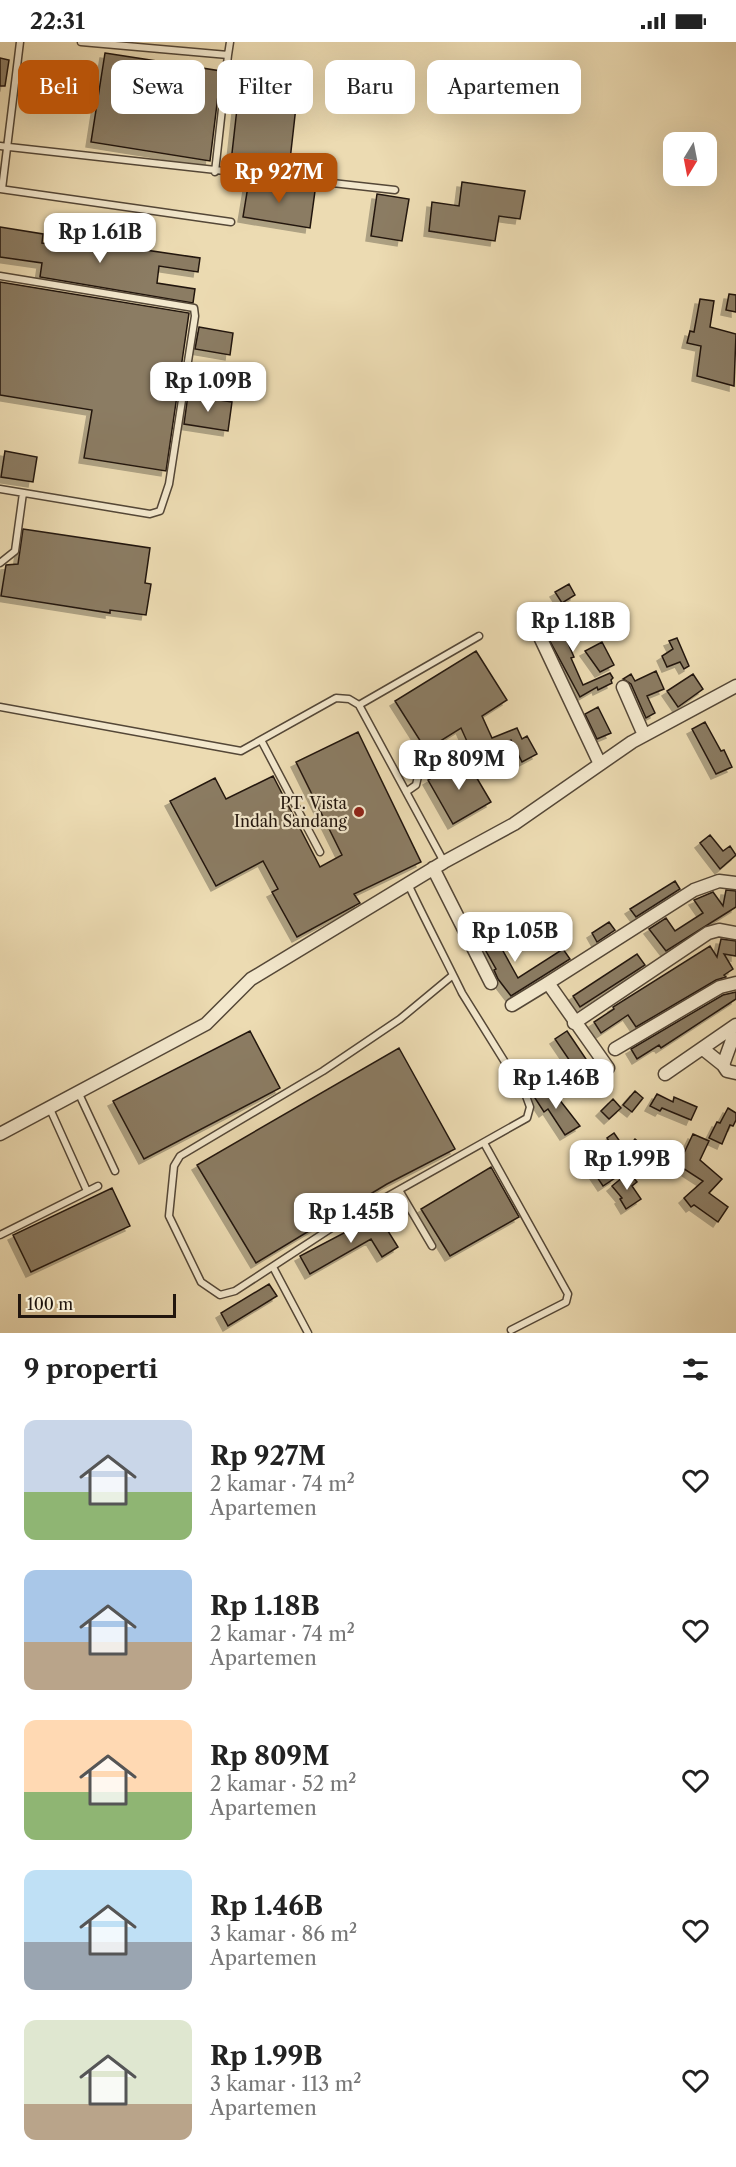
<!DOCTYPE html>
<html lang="id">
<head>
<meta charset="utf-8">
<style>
  :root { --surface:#fff; --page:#f2f2f2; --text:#222; --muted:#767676; --accent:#b45309 }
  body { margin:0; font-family:"Libre Caslon Text",serif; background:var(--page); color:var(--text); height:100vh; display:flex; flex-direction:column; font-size:22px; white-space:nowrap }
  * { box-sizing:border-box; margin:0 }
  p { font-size:20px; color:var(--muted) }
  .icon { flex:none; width:33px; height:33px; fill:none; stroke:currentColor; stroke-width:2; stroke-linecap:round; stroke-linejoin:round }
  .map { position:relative; height:1291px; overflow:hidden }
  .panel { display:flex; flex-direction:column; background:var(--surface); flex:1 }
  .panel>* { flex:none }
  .guide { position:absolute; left:18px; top:18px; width:700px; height:54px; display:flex; gap:12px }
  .needle { width:39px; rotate:190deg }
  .controls { position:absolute; left:663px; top:90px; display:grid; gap:12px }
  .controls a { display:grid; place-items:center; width:54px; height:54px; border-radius:12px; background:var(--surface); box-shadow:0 6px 24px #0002; font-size:30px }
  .scale { position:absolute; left:18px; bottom:15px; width:158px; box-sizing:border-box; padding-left:6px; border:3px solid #22160e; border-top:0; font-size:16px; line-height:21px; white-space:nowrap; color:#22160e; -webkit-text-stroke:4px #f3e8cd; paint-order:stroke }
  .price { position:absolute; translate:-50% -51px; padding:0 14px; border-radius:12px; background:#fff; color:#222; font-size:20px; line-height:39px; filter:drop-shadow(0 2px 3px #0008) }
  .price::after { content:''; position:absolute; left:50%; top:36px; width:18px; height:14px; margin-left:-9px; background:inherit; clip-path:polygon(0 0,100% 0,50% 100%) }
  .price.current { background:var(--accent); color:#fff }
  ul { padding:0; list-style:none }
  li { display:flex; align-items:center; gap:18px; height:150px; padding:0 24px }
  li span { display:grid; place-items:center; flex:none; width:168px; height:120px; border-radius:12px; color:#555 }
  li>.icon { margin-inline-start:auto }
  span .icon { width:72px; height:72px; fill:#fffc; stroke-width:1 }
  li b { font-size:26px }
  h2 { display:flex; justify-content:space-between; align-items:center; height:72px; padding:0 24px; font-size:26px }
  .chip { padding:0 21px; border-radius:12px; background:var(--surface); box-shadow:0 6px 24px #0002; font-size:21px; line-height:54px }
  .chip.current { background:var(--accent); color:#fff }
  .status { display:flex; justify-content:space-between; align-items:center; height:42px; padding:0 30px; background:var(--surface); direction:ltr }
  .status svg { height:16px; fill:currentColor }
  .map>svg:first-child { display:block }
</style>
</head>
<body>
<div class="status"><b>22:31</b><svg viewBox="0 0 49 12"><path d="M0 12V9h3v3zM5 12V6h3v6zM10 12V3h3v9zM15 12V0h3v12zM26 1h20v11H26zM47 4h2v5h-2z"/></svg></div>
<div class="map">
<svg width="736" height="1291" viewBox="0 0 736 1291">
  <defs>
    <filter id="shadow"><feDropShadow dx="-5" dy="5" stdDeviation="0" flood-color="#0004"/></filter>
  </defs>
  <rect width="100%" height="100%" fill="#ecdbb2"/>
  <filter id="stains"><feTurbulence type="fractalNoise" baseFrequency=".00333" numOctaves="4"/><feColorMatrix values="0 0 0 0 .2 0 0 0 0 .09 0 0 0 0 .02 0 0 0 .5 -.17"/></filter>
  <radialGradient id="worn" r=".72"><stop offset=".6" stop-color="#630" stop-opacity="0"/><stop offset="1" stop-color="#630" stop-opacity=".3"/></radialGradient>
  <path fill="#8b7c63" stroke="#22160e" stroke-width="1.5" filter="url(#shadow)" d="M105 11 221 29 210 119 91 100Z
    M0 16 9 18 5 44H0Z
    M242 22 300 29 289 127 231 120Z
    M249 138 315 149 310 186 243 175Z
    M462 140 525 149 520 177 499 174 495 199 429 189 432 160 459 164Z
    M377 152 409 157 402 199 371 194Z
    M0 185 43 192 42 201 78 206 80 193 139 202V207L200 216 198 230 159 224 157 241 195 247 193 261 40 235 42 221 0 215Z
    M0 240 189 271 166 429 84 416 92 368 0 353Z
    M729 252 736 253V270L726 268Z
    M700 257 714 259 710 285 736 292 734 344 697 334 701 304 687 301 690 289 694 290Z
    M199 285 233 291 230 313 195 307Z
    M188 353 232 360 228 389 184 382Z
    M5 409 37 415 33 440 1 435Z
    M23 487 150 506 145 541 151 542 146 573 110 568V571L1 554 6 523 18 522Z
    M569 542 575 553 562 561 555 550Z
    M585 569 590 579 564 592 574 615 571 616 583 643 610 631 613 636 611 638 612 641 598 648 597 645 580 655 544 588Z
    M677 596 689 624 684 627 680 620 667 625 662 614 673 607 669 599Z
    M602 600 614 623 600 630 585 609Z
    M476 609 507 658 482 674 492 696 517 686 522 697 527 694 537 712 522 720 511 698 475 717 461 686 426 708 395 659Z
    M656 629 664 647 647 654 655 671 646 676 631 642 623 637 631 632 635 639Z
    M693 632 703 647 678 665 667 649Z
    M598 665 611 691 597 697 585 672Z
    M705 680 721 709 724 708 732 725 716 732 692 687Z
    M358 690 421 820 354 852 360 861 297 895 272 850 278 847 263 819 216 844 170 759 215 736 226 757 273 734 320 825 342 813 296 720Z
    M465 716 491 760 453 782 428 738Z
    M710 793 723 809 730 804 736 813 720 827 700 801Z
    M675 839 680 847 636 875 630 867Z
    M726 848 736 849V865L666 909 649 887 666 876 675 889 703 871 694 858 713 850 723 864Z
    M487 880 518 936 563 907 570 917 511 954 498 937 494 928 496 927 474 888Z
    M609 880 615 888 597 900 592 891Z
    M721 897 736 899V914L724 912 733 927 724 933 726 935 716 938 636 985 628 973 601 991 594 980 614 967 613 965 710 904 717 915Z
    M637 912 645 923 580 965 573 954Z
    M736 950V957L661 1006 659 1003 637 1017 631 1007 723 953Z
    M250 989 280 1046 144 1117 113 1059Z
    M567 989 588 1020 576 1028 555 997Z
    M399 1006 455 1107 387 1142 256 1221 197 1123Z
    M548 1043 580 1084 565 1093 548 1067 544 1070 533 1053Z
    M635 1049 643 1056 632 1070 623 1063Z
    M657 1052 673 1060 674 1055 697 1065 691 1078 662 1066 660 1069 650 1064Z
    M613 1057 621 1066 609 1077 601 1069Z
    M728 1066 736 1071V1078L733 1084 730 1083 722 1102 709 1096 717 1080 720 1081Z
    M614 1091 623 1104 615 1109 607 1096Z
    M693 1092 709 1099 700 1118 722 1137 709 1151 728 1165 718 1180 694 1163 691 1165 684 1156 703 1139 675 1121 674 1124 663 1118 670 1104 684 1111Z
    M635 1097 645 1105 634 1117 625 1109Z
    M592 1105 615 1136 603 1144 591 1126 588 1128 579 1114Z
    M491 1125 519 1175 450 1214 421 1167Z
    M629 1130 637 1140 632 1144 641 1157 626 1167 620 1157 622 1156 612 1144Z
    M112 1146 130 1184 31 1230 13 1193Z
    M378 1173 398 1205 382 1215 371 1197 310 1232 300 1214Z
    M269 1242 277 1254 228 1284 221 1271Z"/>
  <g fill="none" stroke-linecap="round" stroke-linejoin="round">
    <g stroke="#544737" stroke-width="9">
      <path id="lane" d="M81 0 228 13 215 130
        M228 13 230 0
        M0 104 395 148
        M0 147 231 180
        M2 147 20 0
        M0 234 194 266 195 274 169 442 160 469 150 472 0 447
        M0 521 15 509 23 451
        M359 663 479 594
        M0 665 241 709 336 656 349 657 359 663 444 820
        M261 698 320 810
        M406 750 416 743 419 730 458 706
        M408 842C425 878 444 914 462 951L526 1054 530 1065 527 1076 333 1185 235 1249 220 1253 201 1240 169 1174 174 1124 180 1114 323 1029 400 977 453 933
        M79 1052 115 1129
        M50 1067 87 1149
        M484 1101 568 1252 566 1260 511 1288
        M399 1148 432 1204
        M0 1193 98 1144
        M273 1225 308 1291"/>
    </g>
    <g stroke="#544737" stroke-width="15">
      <path id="street" d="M540 595 600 722
        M623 645 644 693
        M433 826 491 941
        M512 963 548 941
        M574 981 708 891 719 888 736 891
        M736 987 723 1023 727 1029 736 1031
        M615 1007 720 945 736 941
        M703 1007 723 1023
        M608 1026 548 941 694 848 719 839 736 841
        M665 1032 736 983
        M0 1092 206 982 251 937 444 820 514 782 632 700 736 644"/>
    </g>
    <use href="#lane" stroke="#f3e8cd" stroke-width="6"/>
    <use href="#street" stroke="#f3e8cd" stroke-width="12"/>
  </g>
  <circle fill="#8f2418" stroke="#f3e8cd" stroke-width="2" cx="359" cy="770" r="6"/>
  <g text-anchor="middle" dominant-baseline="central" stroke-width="4.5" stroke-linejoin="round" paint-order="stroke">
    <g font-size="16" fill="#22160e" stroke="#f3e8cd" text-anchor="end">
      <text x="347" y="761">PT. Vista<tspan x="347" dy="18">Indah Sandang</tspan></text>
    </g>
  </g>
  <rect width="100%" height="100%" filter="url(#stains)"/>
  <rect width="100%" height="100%" fill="url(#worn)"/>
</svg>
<div class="controls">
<a><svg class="needle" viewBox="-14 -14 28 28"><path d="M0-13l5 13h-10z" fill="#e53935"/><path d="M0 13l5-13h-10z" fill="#767676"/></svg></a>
</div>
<div class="scale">100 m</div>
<b class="price current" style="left:279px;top:162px">Rp 927M</b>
<b class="price" style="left:100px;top:222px">Rp 1.61B</b>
<b class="price" style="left:208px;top:371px">Rp 1.09B</b>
<b class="price" style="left:573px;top:611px">Rp 1.18B</b>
<b class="price" style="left:459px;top:749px">Rp 809M</b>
<b class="price" style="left:515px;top:921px">Rp 1.05B</b>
<b class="price" style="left:556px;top:1068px">Rp 1.46B</b>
<b class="price" style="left:627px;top:1149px">Rp 1.99B</b>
<b class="price" style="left:351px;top:1202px">Rp 1.45B</b>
<div class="guide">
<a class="chip current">Beli</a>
<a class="chip">Sewa</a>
<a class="chip">Filter</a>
<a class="chip">Baru</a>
<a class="chip">Apartemen</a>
</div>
</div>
<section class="panel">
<h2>9 properti<svg class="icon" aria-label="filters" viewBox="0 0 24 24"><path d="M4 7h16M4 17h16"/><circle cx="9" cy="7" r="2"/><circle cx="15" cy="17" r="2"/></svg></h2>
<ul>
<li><span style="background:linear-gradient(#c9d6e8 60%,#8fb573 0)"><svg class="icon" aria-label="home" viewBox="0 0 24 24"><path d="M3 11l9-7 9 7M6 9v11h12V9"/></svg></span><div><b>Rp 927M</b><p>2 kamar · 74 m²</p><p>Apartemen</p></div><svg class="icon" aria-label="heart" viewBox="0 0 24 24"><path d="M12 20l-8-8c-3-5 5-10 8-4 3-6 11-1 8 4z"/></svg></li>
<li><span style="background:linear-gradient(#a9c7e8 60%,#b9a48a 0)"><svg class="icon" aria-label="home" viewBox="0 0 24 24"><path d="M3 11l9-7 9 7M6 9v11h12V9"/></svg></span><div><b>Rp 1.18B</b><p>2 kamar · 74 m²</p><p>Apartemen</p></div><svg class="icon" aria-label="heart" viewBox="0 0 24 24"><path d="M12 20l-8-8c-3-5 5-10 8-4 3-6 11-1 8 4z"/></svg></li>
<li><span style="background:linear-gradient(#ffd9b3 60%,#8fb573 0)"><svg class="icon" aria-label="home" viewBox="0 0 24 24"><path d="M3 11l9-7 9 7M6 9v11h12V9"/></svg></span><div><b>Rp 809M</b><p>2 kamar · 52 m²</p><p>Apartemen</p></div><svg class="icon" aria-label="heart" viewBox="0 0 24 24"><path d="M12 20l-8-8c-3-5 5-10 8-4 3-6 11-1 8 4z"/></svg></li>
<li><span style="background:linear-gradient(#bfe0f5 60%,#9aa5b1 0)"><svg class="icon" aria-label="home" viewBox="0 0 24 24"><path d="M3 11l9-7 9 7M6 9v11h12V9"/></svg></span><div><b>Rp 1.46B</b><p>3 kamar · 86 m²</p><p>Apartemen</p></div><svg class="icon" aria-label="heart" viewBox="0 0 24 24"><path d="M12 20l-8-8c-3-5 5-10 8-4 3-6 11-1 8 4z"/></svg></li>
<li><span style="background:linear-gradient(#dfe7d0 70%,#b9a48a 0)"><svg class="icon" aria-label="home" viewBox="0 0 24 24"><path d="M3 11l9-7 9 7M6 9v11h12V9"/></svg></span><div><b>Rp 1.99B</b><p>3 kamar · 113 m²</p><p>Apartemen</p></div><svg class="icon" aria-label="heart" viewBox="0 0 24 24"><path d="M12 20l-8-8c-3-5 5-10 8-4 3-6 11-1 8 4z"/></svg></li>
</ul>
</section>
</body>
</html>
